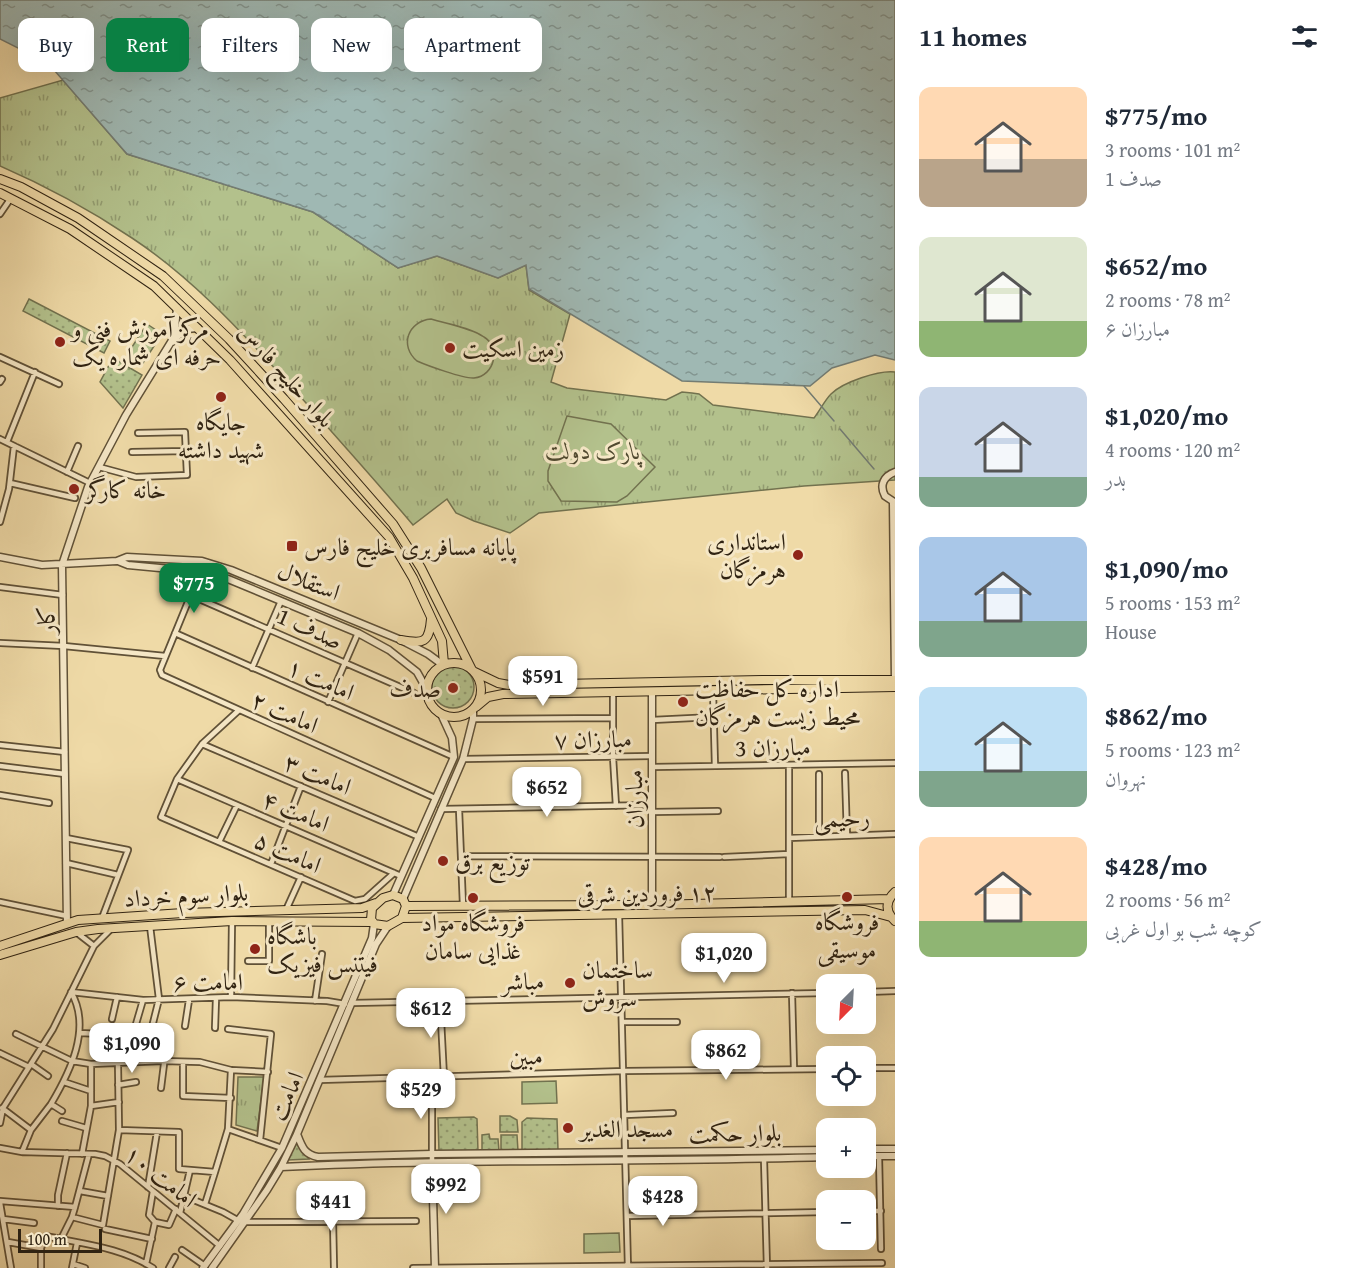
<!DOCTYPE html>
<html lang="en">
<head>
<meta charset="utf-8">
<style>
  :root { --surface:#fff; --page:#f2f2f3; --text:#1f2937; --muted:#747a83; --accent:#0b8043 }
  body { margin:0; font-family:"Gentium Book Plus",Amiri,serif; background:var(--page); color:var(--text); height:100vh; display:flex; flex-direction:column; font-size:22px; white-space:nowrap }
  * { box-sizing:border-box; margin:0 }
  p { font-size:20px; color:var(--muted) }
  .icon { flex:none; width:33px; height:33px; fill:none; stroke:currentColor; stroke-width:2; stroke-linecap:round; stroke-linejoin:round }
  .map { position:relative; flex:1; overflow:hidden }
  .sheet { display:flex; flex-direction:column; background:var(--surface); width:450px }
  .sheet>* { flex:none }
  .top-card { position:absolute; left:18px; top:18px; width:570px; height:54px; display:flex; gap:12px }
  .needle { width:39px; rotate:204deg }
  .tools { position:absolute; left:816px; top:974px; display:grid; gap:12px }
  .tools a { display:grid; place-items:center; width:60px; height:60px; border-radius:12px; background:var(--surface); box-shadow:0 6px 24px #0002; font-size:30px }
  .scale { position:absolute; left:18px; bottom:15px; width:84px; box-sizing:border-box; padding-left:6px; border:3px solid #302312; border-top:0; font-size:16px; line-height:21px; white-space:nowrap; color:#302312; -webkit-text-stroke:4px #f5e7c6; paint-order:stroke }
  .price { position:absolute; translate:-50% -51px; padding:0 14px; border-radius:12px; background:#fff; color:#222; font-size:20px; line-height:39px; filter:drop-shadow(0 2px 3px #0008) }
  .price::after { content:''; position:absolute; left:50%; top:36px; width:18px; height:14px; margin-left:-9px; background:inherit; clip-path:polygon(0 0,100% 0,50% 100%) }
  .price.selected { background:var(--accent); color:#fff }
  ul { padding:0; list-style:none }
  li { display:flex; align-items:center; gap:18px; height:150px; padding:0 24px }
  li span { display:grid; place-items:center; flex:none; width:168px; height:120px; border-radius:12px; color:#555 }
  li>.icon { margin-inline-start:auto }
  span .icon { width:72px; height:72px; fill:#fffc; stroke-width:1 }
  li b { font-size:26px }
  h2 { display:flex; justify-content:space-between; align-items:center; height:72px; padding:0 24px; font-size:26px }
  .pill { padding:0 21px; border-radius:12px; background:var(--surface); box-shadow:0 6px 24px #0002; font-size:21px; line-height:54px }
  .pill.selected { background:var(--accent); color:#fff }
  main { display:flex; flex:1; min-height:0 }
  .map>svg:first-child { display:block }
</style>
</head>
<body>
<main>
<div class="map">
<svg width="895" height="1268" viewBox="0 0 895 1268">
  <defs>
    <pattern id="grass-dots" width="8" height="8" patternUnits="userSpaceOnUse" patternTransform="scale(1.5)"><rect width="8" height="8" fill="#b3c18c"/><path d="M2 2h.1M6 6h.1" fill="none" stroke="#929c71" stroke-width="1.8" stroke-linecap="round"/></pattern>
    <pattern id="park-tufts" width="24" height="20" patternUnits="userSpaceOnUse" patternTransform="scale(1.5)"><rect width="24" height="20" fill="#b3c18c"/><path d="M3 7l-1-3M5 7V3M7 7l1-3M15 17l-1-3M17 17v-4M19 17l1-3" fill="none" stroke="#929c71"/></pattern>
    <pattern id="water-ripples" width="26" height="14" patternUnits="userSpaceOnUse" patternTransform="scale(1.5)"><rect width="26" height="14" fill="#9fb8b3"/><path d="M2 4q2-2 4 0t4 0M15 11q2-2 4 0t4 0" fill="none" stroke="#829590"/></pattern>
  </defs>
  <rect width="100%" height="100%" fill="#efdaa7"/>
  <filter id="stains"><feTurbulence type="fractalNoise" baseFrequency=".00333" numOctaves="4"/><feColorMatrix values="0 0 0 0 .2 0 0 0 0 .09 0 0 0 0 .02 0 0 0 .5 -.17"/></filter>
  <radialGradient id="worn" r=".72"><stop offset=".6" stop-color="#630" stop-opacity="0"/><stop offset="1" stop-color="#630" stop-opacity=".3"/></radialGradient>
  <path fill="url(#grass-dots)" stroke="#72724f" stroke-width="1.5" d="M29 299 110 341 104 353 23 311Z
    M113 358 142 375 123 408 100 382Z
    M432 687a21 21 0 1 1 42 0a21 21 0 1 1-42 0Z
    M500 1116H510L517 1120 518 1132H500Z
    M474 1117 477 1119 478 1151 439 1152 438 1118Z
    M527 1118 557 1119 558 1150 522 1151V1122Z
    M489 1134 490 1139H498L499 1151H482V1135Z
    M501 1135H517L518 1151H501Z
    M296 1143 309 1159 288 1160Z"/>
  <path fill="url(#park-tufts)" stroke="#72724f" stroke-width="1.5" d="M63 80 127 154 313 212 398 268 437 256 498 278 526 265 529 290 570 314 551 382 567 388 666 400 682 392 692 393 699 394 713 405 814 418C820 410 825 400 831 394 843 382 879 370 895 372V480L804 486 539 513 510 533 474 521 456 513 447 499 413 525C370 474 325 424 280 374 235 325 188 275 132 238 90 210 46 186 0 166V98Z
    M238 1077H264L257 1131 236 1125Z"/>
  <path fill="#b3c18c" stroke="#72724f" stroke-width="1.5" d="M431 319C447 324 469 327 484 337 501 347 495 376 474 378 464 379 426 365 417 361 399 346 408 321 431 319Z
    M147 324 162 334 143 363 128 353Z
    M567 416 611 424 655 467 627 496 617 502 561 501 548 481V471Z
    M556 1081 557 1103 522 1104V1082Z
    M619 1233 620 1252 584 1253V1234Z"/>
  <path fill="url(#water-ripples)" stroke="#737c73" stroke-width="1.5" d="M0 0H895V360L875 355 832 368 810 386 682 381 529 289 526 265 498 278 437 256 398 268 313 212 127 154 48 63 0 39Z"/>
  <g fill="none" stroke-linecap="round" stroke-linejoin="round">
    <path stroke="#737c73" stroke-width="1.5" d="M804 386 834 421
      M840 429 874 469"/>
    <g stroke="#605137" stroke-width="8">
      <path id="minor" d="M0 214 11 198
        M0 357 59 384
        M0 382 2 379
        M0 439 90 483
        M7 442 35 372
        M132 452 186 451
        M99 467 136 477 187 475 185 432 138 433
        M67 472 78 446
        M10 483 75 498
        M0 522 9 489 14 446
        M193 571 194 587
        M208 573 194 587 160 670 162 675 435 798
        M0 587 63 595
        M190 595 414 693
        M175 633 454 757
        M0 643 64 646 165 656
        M252 668 281 601
        M713 691 715 766
        M613 693V757L616 806
        M328 702 358 633
        M238 711 202 744 177 779 161 817 355 901 365 899 394 873
        M473 719 613 718
        M652 720 713 717
        M202 744 419 837
        M0 745 65 752
        M463 759 652 756
        M0 766 65 774
        M789 766V902
        M652 767 895 763
        M845 773 847 836
        M819 774V837
        M177 779 401 876
        M0 795 49 803
        M441 809 652 805
        M459 809 463 906
        M652 812 718 811
        M66 838 128 850 102 918
        M789 838 895 834
        M219 842 237 805
        M461 856 720 857
        M724 857 789 854
        M66 863 118 875
        M271 864 301 786
        M0 902 67 916
        M286 910 301 877
        M619 914 628 1268
        M150 926 159 999 151 1031
        M76 932 94 946 112 928
        M248 961H269V921
        M71 992 143 1000 231 997 327 1001 345 1004
        M866 992 895 991
        M792 993 794 1069
        M231 997 232 921
        M315 1001 322 954
        M440 1001 444 1077
        M352 1003 826 993
        M112 1019 117 997
        M623 1022H677
        M136 1024 143 1000
        M185 1026 189 1000
        M215 1028 216 998
        M228 1029 271 1034 260 1140
        M79 1033 126 1035
        M16 1034 72 1061 91 1064 163 1061 200 1062 231 1070 268 1072
        M0 1053 29 1067
        M183 1062V1096L231 1098
        M31 1064 48 1076
        M91 1064V1106L119 1102
        M866 1068H895
        M319 1080 625 1071 826 1069
        M64 1082 91 1091
        M118 1085 136 1082
        M161 1088 167 1040
        M51 1104C70 1072 92 1028 71 992
        M2 1108 31 1130 51 1104 62 1111
        M625 1115 673 1113
        M62 1121 86 1128
        M0 1123 3 1108 53 1029 94 946
        M228 1129 231 1070
        M119 1130 179 1132V1169L215 1172 228 1129 282 1148
        M0 1148 22 1152 95 1154 105 1156 120 1164 220 1246
        M22 1152 31 1130
        M82 1154 91 1106
        M879 1156 881 1249
        M764 1159 767 1268
        M432 1163V1077
        M148 1187 157 1132
        M80 1191 108 1196
        M153 1191 149 1215 155 1222
        M184 1196 223 1212 239 1221
        M0 1201 75 1207 72 1217 103 1225 119 1130 118 1064
        M0 1203 11 1268
        M205 1204 215 1172
        M58 1206V1195L67 1153
        M75 1207 89 1154
        M866 1211H881
        M180 1213 190 1170
        M627 1216 826 1212
        M3 1219 34 1223
        M333 1220 334 1268
        M245 1222 416 1221
        M105 1229 152 1239
        M61 1239 72 1217
        M8 1242 41 1248 46 1236C82 1244 121 1247 153 1268
        M41 1248V1268
        M182 1250 205 1266
        M73 1264 85 1268
        M146 1264 155 1222 169 1225 176 1209
        M72 1268 77 1243
        M169 1268 175 1257
        M413 1268 882 1263"/>
    </g>
    <g stroke="#605137" stroke-width="9">
      <path id="tertiary" d="M172 342 175 328 177 308
        M893 502 895 680
        M894 502 885 496C879 485 884 476 895 472
        M0 557 42 565 117 561 127 557 202 561 231 570 401 640 428 654 443 665
        M118 561 128 565 202 572 228 579 281 601 358 633 389 650 417 672 426 688
        M652 692V905
        M393 895 454 757 452 738 441 714
        M403 899 463 759 473 719V710
        M67 924 62 565 88 487 126 415 171 342 186 329 198 328
        M297 1134C302 1147 304 1154 318 1157L432 1154 826 1150
        M866 1149H895
        M866 1156H895
        M432 1163 435 1268
        M281 1167C463 1158 645 1163 826 1157
        M203 1268 243 1214 282 1148 372 938 374 924
        M212 1268 267 1190 281 1167 297 1134 376 944 388 926"/>
    </g>
    <g stroke="#302312" stroke-width="10">
      <path id="primary" d="M0 179 21 187 78 218 163 276 229 339 284 399 393 524 421 568 472 670
        M0 193 70 229 154 286 230 360 389 537 413 578 442 641 444 664
        M401 640C424 644 429 643 431 619
        M427 690a27 27 0 1 1 54 0a27 27 0 1 1-54 0Z
        M475 672 498 683 509 685 762 680H895
        M476 707 488 697 503 694 895 687
        M895 892C885 901 885 912 895 921
        M393 895 403 899 406 906 402 918 388 926 374 924 371 920 372 908 383 898Z
        M406 906 652 905 889 899
        M402 918 865 910 891 917
        M0 946 78 920 183 913 362 908 376 903
        M0 955 76 932 98 929 232 921 373 922"/>
    </g>
    <use href="#minor" stroke="#f5e7c6" stroke-width="4.5"/>
    <use href="#tertiary" stroke="#f5e7c6" stroke-width="6"/>
    <use href="#primary" stroke="#efdaa7" stroke-width="8"/>
  </g>
  <g fill="#8f2418" stroke="#f5e7c6" stroke-width="2">
    <circle cx="60" cy="342" r="6"/>
    <circle cx="450" cy="348" r="6"/>
    <circle cx="221" cy="397" r="6"/>
    <circle cx="74" cy="489" r="6"/>
    <rect x="286" y="540" width="12" height="12" rx="3"/>
    <circle cx="798" cy="555" r="6"/>
    <circle cx="453" cy="688" r="6"/>
    <circle cx="683" cy="702" r="6"/>
    <circle cx="443" cy="861" r="6"/>
    <circle cx="847" cy="897" r="6"/>
    <circle cx="473" cy="898" r="6"/>
    <circle cx="255" cy="949" r="6"/>
    <circle cx="570" cy="983" r="6"/>
    <circle cx="568" cy="1128" r="6"/>
  </g>
  <g text-anchor="middle" dominant-baseline="central" stroke-width="6" stroke-linejoin="round" paint-order="stroke">
    <g font-size="24" fill="#302312" stroke="#f5e7c6" text-anchor="start">
      <text x="72" y="328">مرکز آموزش فنی و<tspan x="72" dy="28">حرفه ای شماره یک</tspan></text>
      <text x="462" y="348">زمین اسکیت</text>
      <text x="221" y="421" text-anchor="middle">جایگاه<tspan x="221" dy="28">شهید داشته</tspan></text>
      <text x="86" y="489">خانه کارگر</text>
      <text x="786" y="541" text-anchor="end">استانداری<tspan x="786" dy="28">هرمزگان</tspan></text>
      <text x="304" y="546">پایانه مسافربری خلیج فارس</text>
      <text x="441" y="688" text-anchor="end">صدف</text>
      <text x="695" y="688">اداره کل حفاظت<tspan x="695" dy="28">محیط زیست هرمزگان</tspan></text>
      <text x="455" y="861">توزیع برق</text>
      <text x="847" y="921" text-anchor="middle">فروشگاه<tspan x="847" dy="28">موسیقی</tspan></text>
      <text x="473" y="922" text-anchor="middle">فروشگاه مواد<tspan x="473" dy="28">غذایی سامان</tspan></text>
      <text x="267" y="935">باشگاه<tspan x="267" dy="28">فیتنس فیزیک</tspan></text>
      <text x="582" y="969">ساختمان<tspan x="582" dy="28">سروش</tspan></text>
      <text x="580" y="1128">مسجد الغدیر</text>
    </g>
    <g font-size="24" fill="#302312" stroke="#f5e7c6">
      <text transform="translate(287 375) rotate(48)">بلوار خلیج فارس</text>
      <text transform="translate(309 581) rotate(22)">استقلال</text>
      <text transform="translate(46 620) rotate(-91)">کار</text>
      <text transform="translate(310 628) rotate(24)">صدف 1</text>
      <text transform="translate(321 679) rotate(24)">امامت ۱</text>
      <text transform="translate(285 712) rotate(24)">امامت ۲</text>
      <text transform="translate(593 739) rotate(-1)">مبارزان ۷</text>
      <text transform="translate(773 747) rotate(-1)">مبارزان 3</text>
      <text transform="translate(318 774) rotate(23)">امامت ۳</text>
      <text transform="translate(634 799) rotate(-91)">مبارزان</text>
      <text transform="translate(296 811) rotate(23)">امامت ۴</text>
      <text transform="translate(842 818) rotate(-2)">رحیمی</text>
      <text transform="translate(288 852) rotate(24)">امامت ۵</text>
      <text transform="translate(647 893) rotate(-1)">١٢ فروردین شرقی</text>
      <text transform="translate(186 895) rotate(-3)">بلوار سوم خرداد</text>
      <text x="208" y="981">امامت ۶</text>
      <text transform="translate(523 981) rotate(-1)">مباشر</text>
      <text transform="translate(526 1056) rotate(-2)">مبین</text>
      <text transform="translate(286 1096) rotate(-66)">امامت</text>
      <text transform="translate(735 1133) rotate(-1)">بلوار حکمت</text>
      <text transform="translate(161 1176) rotate(38)">امامت ۱۰</text>
    </g>
    <g font-size="24" font-style="italic" fill="#514a30" stroke="#f5e7c6">
      <text x="593" y="450">پارک دولت</text>
    </g>
  </g>
  <rect width="100%" height="100%" filter="url(#stains)"/>
  <rect width="100%" height="100%" fill="url(#worn)"/>
</svg>
<div class="tools">
<a><svg class="needle" viewBox="-14 -14 28 28"><path d="M0-13l5 13h-10z" fill="#e53935"/><path d="M0 13l5-13h-10z" fill="#747a83"/></svg></a>
<a><svg class="icon" aria-label="locate" viewBox="0 0 24 24"><circle cx="12" cy="12" r="6"/><path d="M12 2v4M12 18v4M2 12h4M18 12h4"/></svg></a>
<a>+</a>
<a>−</a>
</div>
<div class="scale">100 m</div>
<b class="price selected" style="left:194px;top:614px">$775</b>
<b class="price" style="left:543px;top:707px">$591</b>
<b class="price" style="left:547px;top:818px">$652</b>
<b class="price" style="left:724px;top:984px">$1,020</b>
<b class="price" style="left:431px;top:1039px">$612</b>
<b class="price" style="left:132px;top:1074px">$1,090</b>
<b class="price" style="left:726px;top:1081px">$862</b>
<b class="price" style="left:421px;top:1120px">$529</b>
<b class="price" style="left:446px;top:1215px">$992</b>
<b class="price" style="left:663px;top:1227px">$428</b>
<b class="price" style="left:331px;top:1232px">$441</b>
<div class="top-card">
<a class="pill">Buy</a>
<a class="pill selected">Rent</a>
<a class="pill">Filters</a>
<a class="pill">New</a>
<a class="pill">Apartment</a>
</div>
</div>
<section class="sheet">
<h2>11 homes<svg class="icon" aria-label="filters" viewBox="0 0 24 24"><path d="M4 7h16M4 17h16"/><circle cx="9" cy="7" r="2"/><circle cx="15" cy="17" r="2"/></svg></h2>
<ul>
<li><span style="background:linear-gradient(#ffd9b3 60%,#b9a48a 0)"><svg class="icon" aria-label="home" viewBox="0 0 24 24"><path d="M3 11l9-7 9 7M6 9v11h12V9"/></svg></span><div><b>$775/mo</b><p>3 rooms · 101 m²</p><p>صدف 1</p></div></li>
<li><span style="background:linear-gradient(#dfe7d0 70%,#8fb573 0)"><svg class="icon" aria-label="home" viewBox="0 0 24 24"><path d="M3 11l9-7 9 7M6 9v11h12V9"/></svg></span><div><b>$652/mo</b><p>2 rooms · 78 m²</p><p>مبارزان ۶</p></div></li>
<li><span style="background:linear-gradient(#c9d6e8 75%,#7fa58c 0)"><svg class="icon" aria-label="home" viewBox="0 0 24 24"><path d="M3 11l9-7 9 7M6 9v11h12V9"/></svg></span><div><b>$1,020/mo</b><p>4 rooms · 120 m²</p><p>بدر</p></div></li>
<li><span style="background:linear-gradient(#a9c7e8 70%,#7fa58c 0)"><svg class="icon" aria-label="home" viewBox="0 0 24 24"><path d="M3 11l9-7 9 7M6 9v11h12V9"/></svg></span><div><b>$1,090/mo</b><p>5 rooms · 153 m²</p><p>House</p></div></li>
<li><span style="background:linear-gradient(#bfe0f5 70%,#7fa58c 0)"><svg class="icon" aria-label="home" viewBox="0 0 24 24"><path d="M3 11l9-7 9 7M6 9v11h12V9"/></svg></span><div><b>$862/mo</b><p>5 rooms · 123 m²</p><p>نهروان</p></div></li>
<li><span style="background:linear-gradient(#ffd9b3 70%,#8fb573 0)"><svg class="icon" aria-label="home" viewBox="0 0 24 24"><path d="M3 11l9-7 9 7M6 9v11h12V9"/></svg></span><div><b>$428/mo</b><p>2 rooms · 56 m²</p><p>کوچه شب بو اول غربی</p></div></li>
</ul>
</section>
</main>
</body>
</html>
